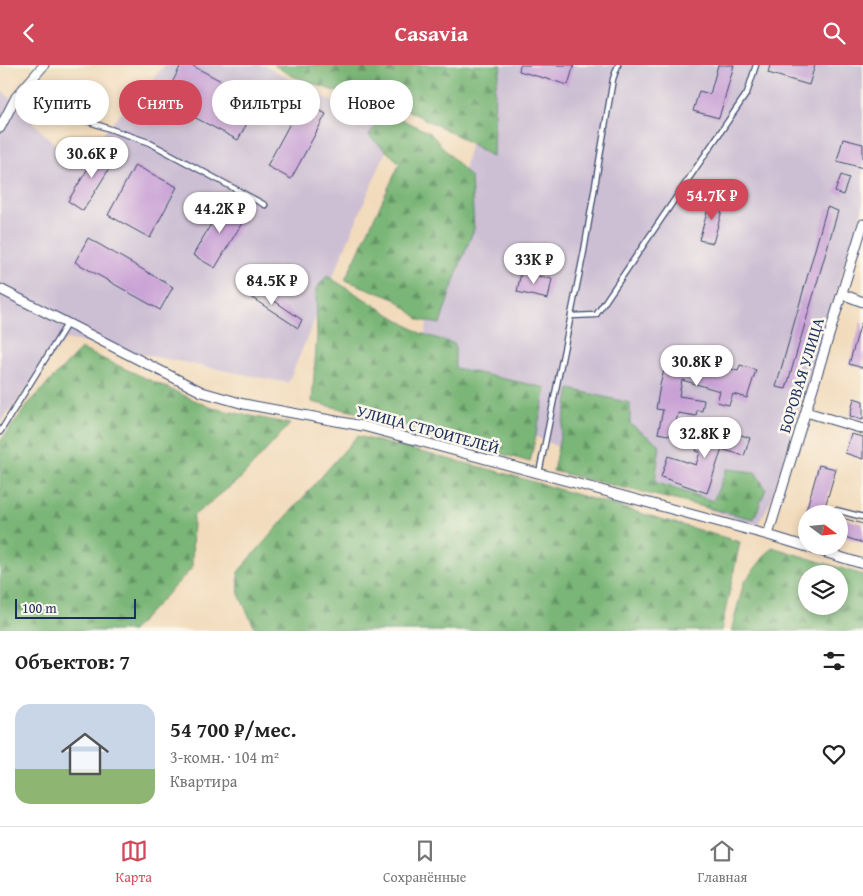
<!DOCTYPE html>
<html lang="ru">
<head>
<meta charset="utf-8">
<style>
  :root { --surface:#fff; --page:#f2f2f2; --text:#222; --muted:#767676; --line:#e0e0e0; --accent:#d1495b }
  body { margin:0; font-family:"Gentium Book Plus",serif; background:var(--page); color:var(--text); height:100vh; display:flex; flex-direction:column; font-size:19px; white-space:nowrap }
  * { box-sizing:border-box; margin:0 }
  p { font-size:16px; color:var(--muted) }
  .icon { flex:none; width:28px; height:28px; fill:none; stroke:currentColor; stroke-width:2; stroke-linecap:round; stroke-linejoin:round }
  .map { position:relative; height:566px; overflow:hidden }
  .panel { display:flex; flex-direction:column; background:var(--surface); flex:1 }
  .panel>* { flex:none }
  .banner { position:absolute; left:15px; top:15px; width:500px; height:45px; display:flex; gap:10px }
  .needle { width:32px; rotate:106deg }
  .tools { position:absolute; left:798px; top:440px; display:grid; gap:10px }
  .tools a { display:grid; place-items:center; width:50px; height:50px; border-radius:50%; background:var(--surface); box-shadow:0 2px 8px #0003; font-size:25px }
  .scale { position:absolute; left:15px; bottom:12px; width:121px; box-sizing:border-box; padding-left:5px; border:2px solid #1b2f5e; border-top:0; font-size:14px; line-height:18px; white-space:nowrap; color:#1b2f5e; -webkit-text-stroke:4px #fbf7ec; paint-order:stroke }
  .price { position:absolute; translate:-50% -42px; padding:0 11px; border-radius:18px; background:#fff; color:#222; font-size:16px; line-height:32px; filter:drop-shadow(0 1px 2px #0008) }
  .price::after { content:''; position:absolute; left:50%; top:30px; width:15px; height:11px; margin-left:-8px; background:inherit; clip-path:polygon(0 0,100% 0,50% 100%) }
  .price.on { background:var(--accent); color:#fff }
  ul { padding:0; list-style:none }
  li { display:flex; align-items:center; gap:15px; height:125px; padding:0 15px }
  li+li { border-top:1px solid var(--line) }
  li span { display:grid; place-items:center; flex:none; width:140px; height:100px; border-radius:15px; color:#555 }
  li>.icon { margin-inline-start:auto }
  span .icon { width:60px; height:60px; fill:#fffc; stroke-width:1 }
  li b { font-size:21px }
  h2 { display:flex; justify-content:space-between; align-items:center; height:60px; padding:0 15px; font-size:21px }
  .chip { padding:0 18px; border-radius:22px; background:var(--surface); box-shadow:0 2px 8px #0003; font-size:18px; line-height:45px }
  .chip.on { background:var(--accent); color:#fff }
  header { display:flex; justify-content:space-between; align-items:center; height:65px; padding:0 15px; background:var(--accent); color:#fff; font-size:22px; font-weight:700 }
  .tab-bar { display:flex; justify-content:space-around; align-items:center; height:70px; border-top:1px solid var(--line); background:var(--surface); font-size:14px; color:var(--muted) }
  .tab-bar a { display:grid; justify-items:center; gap:2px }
  .tab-bar .on { color:var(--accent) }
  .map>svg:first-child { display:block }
</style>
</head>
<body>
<header><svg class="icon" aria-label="back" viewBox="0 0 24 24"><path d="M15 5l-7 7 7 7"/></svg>Casavia<svg class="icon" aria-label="search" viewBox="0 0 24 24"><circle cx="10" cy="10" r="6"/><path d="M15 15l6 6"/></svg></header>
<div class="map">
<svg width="863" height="566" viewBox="0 0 863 566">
  <defs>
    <pattern id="forest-firs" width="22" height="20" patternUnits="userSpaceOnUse" patternTransform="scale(1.25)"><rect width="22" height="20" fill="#7ab677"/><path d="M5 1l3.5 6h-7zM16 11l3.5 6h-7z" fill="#639465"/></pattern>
  </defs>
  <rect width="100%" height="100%" fill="#fbf7ec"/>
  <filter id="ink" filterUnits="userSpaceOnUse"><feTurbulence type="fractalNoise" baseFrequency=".02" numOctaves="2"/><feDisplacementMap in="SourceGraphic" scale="10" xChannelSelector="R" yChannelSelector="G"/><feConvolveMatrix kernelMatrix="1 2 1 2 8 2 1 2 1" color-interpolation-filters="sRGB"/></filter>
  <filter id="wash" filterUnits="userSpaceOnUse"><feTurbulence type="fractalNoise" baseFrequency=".0096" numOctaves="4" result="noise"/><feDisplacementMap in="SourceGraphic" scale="20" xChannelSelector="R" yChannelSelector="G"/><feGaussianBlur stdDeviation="1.12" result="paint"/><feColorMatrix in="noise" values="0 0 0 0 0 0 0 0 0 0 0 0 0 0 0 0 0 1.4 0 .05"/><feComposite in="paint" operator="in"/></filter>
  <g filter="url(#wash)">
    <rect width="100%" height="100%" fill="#f2dbbc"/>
    <path fill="#ccbed3" d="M165 0H264L393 69 288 318 66 274 0 358V23L75 100Z
      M489 0H863V141L770 438 757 460 657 428 414 315Z"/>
    <path fill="url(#forest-firs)" stroke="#4a726a" fill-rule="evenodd" d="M274 0H502L495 22 493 92 460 72 401 42 368 38 292 11Z
      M384 46 430 68 471 113 474 164 456 210 440 259 420 255 395 234 345 215 400 98 369 71Z
      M327 211 420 268 455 279V303L546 323 530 397 376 352 312 337 317 270 316 224Z
      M81 284 212 343 290 359 241 413 193 451 192 503 132 566H0V377L29 338Z
      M570 324 630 338V359L660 380 655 417 713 436 727 404 755 407 766 424 754 454 553 406Z
      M357 371 496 406 740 477 721 566H256L239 529 238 507Z
      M772 482 863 510V566H731L744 517ZM806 509H839V541H806Z"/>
    <g id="blocks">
      <path fill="#c9a1d5" d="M181 0H191L259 36 238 75 163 36Z
        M520 0H574L568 20 519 6Z
        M718 0H734L719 53 693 46 699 26 710 29Z
        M770 0H815L809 20 768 8Z
        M302 36 326 49 291 114 267 101Z
        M843 74 863 79V103L837 96Z
        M101 82 117 91 83 146 68 136Z
        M135 100 177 122 150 173 108 150Z
        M841 110 849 113 843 130 835 127Z
        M711 134 724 138 713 178 699 175Z
        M225 135 248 148 215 203 193 190Z
        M827 142 838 146 786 324 776 322Z
        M88 173 173 222 160 245 75 197Z
        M521 207 552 214 548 234 517 227Z
        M250 219 302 255 298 263 243 227Z
        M861 258H863V303L849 299Z
        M669 287 738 306 740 300 756 305 747 333 733 329 729 340 717 337 720 326 682 315 679 331 704 335 702 346 697 345 696 351 678 348 673 371 658 368 663 345 656 344 660 320Z
        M854 333 863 336V355L850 351Z
        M711 360 750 373 744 391 722 384 707 428 661 412 668 391 696 400 700 387 696 386 700 375 705 377Z
        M851 369 863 372V394L845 388Z
        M819 400 836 404 823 449H805Z
        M839 452 863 459V478L839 470Z"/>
    </g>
  </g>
  <g filter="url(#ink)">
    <use href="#blocks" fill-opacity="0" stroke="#3b496c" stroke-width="1"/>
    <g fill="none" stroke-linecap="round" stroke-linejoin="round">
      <g stroke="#3b496c" stroke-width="7">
        <path id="lane" d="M17 32 148 77 265 140
          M571 251 596 250 747 28 756 0
          M0 367 67 259
          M539 408 584 186 613 14 618 0
          M835 449 836 445 863 452"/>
      </g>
      <g stroke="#3b496c" stroke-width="11">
        <path id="street" d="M0 63 16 32 44 0
          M0 224 202 327 244 339 363 361 768 470 863 499
          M842 229 863 237
          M806 347 863 364
          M768 470 863 159"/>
      </g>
      <use href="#lane" stroke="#fff" stroke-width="4.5"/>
      <use href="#street" stroke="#fff" stroke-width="9"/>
    </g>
  </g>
  <g text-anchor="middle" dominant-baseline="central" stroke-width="5" stroke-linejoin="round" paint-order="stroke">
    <g font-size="16" fill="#1b2f5e" stroke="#fbf7ec">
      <text transform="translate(801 310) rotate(-73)">БОРОВАЯ УЛИЦА</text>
      <text transform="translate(428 364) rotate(15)">УЛИЦА СТРОИТЕЛЕЙ</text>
    </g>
  </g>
</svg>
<div class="tools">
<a><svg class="needle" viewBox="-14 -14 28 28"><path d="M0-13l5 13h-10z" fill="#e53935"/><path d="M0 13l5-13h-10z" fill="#767676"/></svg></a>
<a><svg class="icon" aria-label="layers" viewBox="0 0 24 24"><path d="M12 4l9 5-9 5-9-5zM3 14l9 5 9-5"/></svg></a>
</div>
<div class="scale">100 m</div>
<b class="price" style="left:92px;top:114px">30.6K ₽</b>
<b class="price on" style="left:712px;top:156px">54.7K ₽</b>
<b class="price" style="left:220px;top:169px">44.2K ₽</b>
<b class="price" style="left:534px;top:220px">33K ₽</b>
<b class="price" style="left:272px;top:241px">84.5K ₽</b>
<b class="price" style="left:697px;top:322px">30.8K ₽</b>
<b class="price" style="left:705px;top:394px">32.8K ₽</b>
<div class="banner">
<a class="chip">Купить</a>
<a class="chip on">Снять</a>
<a class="chip">Фильтры</a>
<a class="chip">Новое</a>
</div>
</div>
<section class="panel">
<h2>Объектов: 7<svg class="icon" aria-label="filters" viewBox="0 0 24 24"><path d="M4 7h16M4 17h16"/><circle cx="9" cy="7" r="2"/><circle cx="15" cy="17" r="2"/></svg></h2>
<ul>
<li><span style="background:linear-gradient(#c9d6e8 65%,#8fb573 0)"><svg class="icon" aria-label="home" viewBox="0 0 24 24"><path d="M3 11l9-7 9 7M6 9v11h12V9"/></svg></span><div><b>54 700 ₽/мес.</b><p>3-комн. · 104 m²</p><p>Квартира</p></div><svg class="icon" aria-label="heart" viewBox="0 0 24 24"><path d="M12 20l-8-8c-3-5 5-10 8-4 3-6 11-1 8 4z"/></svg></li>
</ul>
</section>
<nav class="tab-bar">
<a class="on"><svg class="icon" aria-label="map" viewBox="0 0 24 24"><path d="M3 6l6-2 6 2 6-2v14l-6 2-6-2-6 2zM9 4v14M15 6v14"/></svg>Карта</a>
<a><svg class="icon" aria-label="saved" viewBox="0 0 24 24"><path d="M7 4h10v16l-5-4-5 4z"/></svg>Сохранённые</a>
<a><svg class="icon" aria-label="home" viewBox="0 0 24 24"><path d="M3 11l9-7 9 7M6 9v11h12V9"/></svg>Главная</a>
</nav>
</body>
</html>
